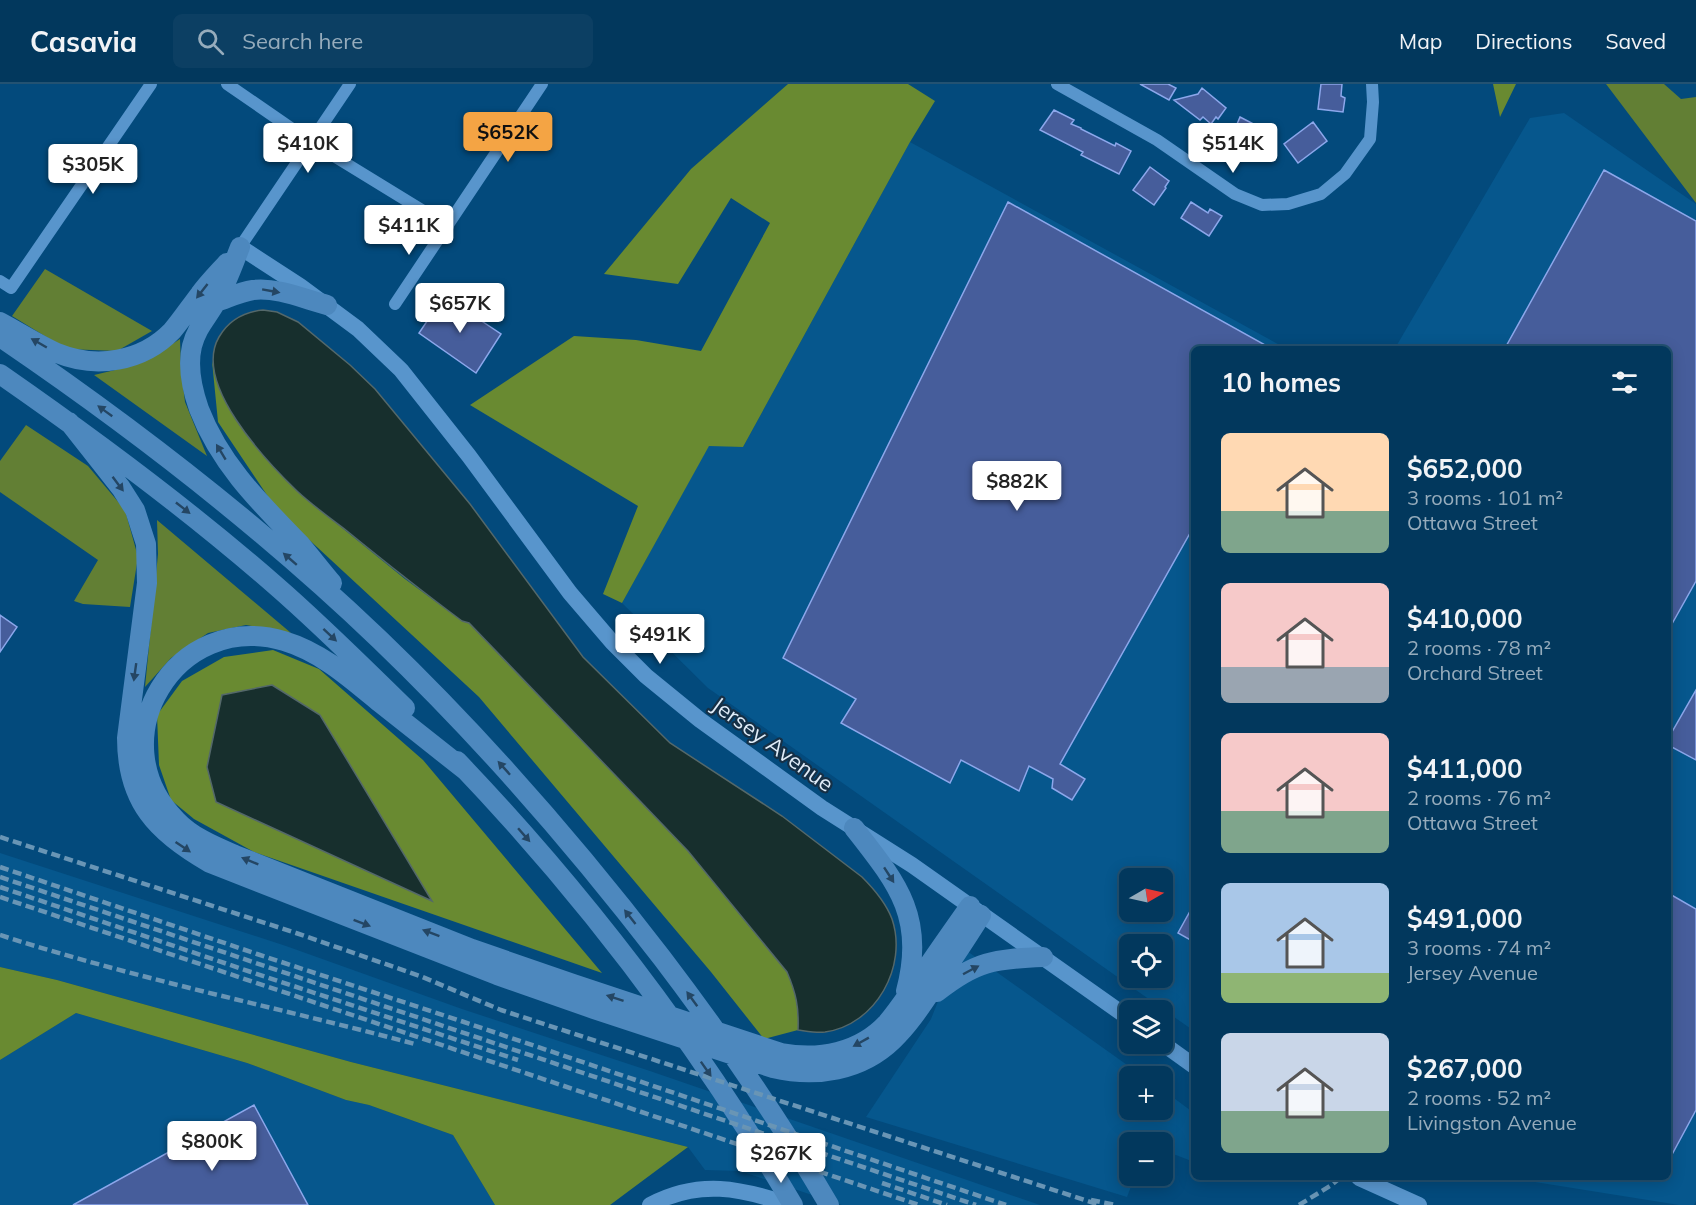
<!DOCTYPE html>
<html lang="en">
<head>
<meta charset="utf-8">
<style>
  :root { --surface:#02385d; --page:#0c3f63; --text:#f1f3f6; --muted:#96acbc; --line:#235272; --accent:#f4a444 }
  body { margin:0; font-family:Mulish,sans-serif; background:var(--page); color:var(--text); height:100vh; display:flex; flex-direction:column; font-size:22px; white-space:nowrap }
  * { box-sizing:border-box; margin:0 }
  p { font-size:20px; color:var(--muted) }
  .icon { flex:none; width:33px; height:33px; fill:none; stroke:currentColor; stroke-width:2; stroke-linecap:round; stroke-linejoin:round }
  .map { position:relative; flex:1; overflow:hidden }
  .panel { position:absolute; left:1191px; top:262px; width:480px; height:834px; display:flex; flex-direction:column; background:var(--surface); border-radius:9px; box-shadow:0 3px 15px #0003,0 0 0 2px var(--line) }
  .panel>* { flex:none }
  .needle { width:39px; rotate:81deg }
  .fabs { position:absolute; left:1119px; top:784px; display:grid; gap:12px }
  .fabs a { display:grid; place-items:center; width:54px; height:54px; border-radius:9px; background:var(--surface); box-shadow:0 3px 15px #0003,0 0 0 2px var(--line); font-size:30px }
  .price { position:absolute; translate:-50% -51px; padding:0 14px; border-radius:6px; background:#fff; color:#222; font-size:20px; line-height:39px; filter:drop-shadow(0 2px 3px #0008) }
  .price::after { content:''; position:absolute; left:50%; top:36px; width:18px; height:14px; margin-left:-9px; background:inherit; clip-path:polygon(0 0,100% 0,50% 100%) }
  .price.current { background:var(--accent); color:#111 }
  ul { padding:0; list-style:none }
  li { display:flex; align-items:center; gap:18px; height:150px; padding:0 30px }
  li span { display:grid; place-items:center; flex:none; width:168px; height:120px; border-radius:9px; color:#555 }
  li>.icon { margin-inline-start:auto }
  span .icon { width:72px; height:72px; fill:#fffc; stroke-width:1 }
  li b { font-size:26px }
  h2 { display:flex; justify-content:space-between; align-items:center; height:72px; padding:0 30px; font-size:26px }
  header { display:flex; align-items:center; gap:36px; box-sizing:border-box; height:84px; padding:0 30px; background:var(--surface); border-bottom:2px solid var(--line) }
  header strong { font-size:28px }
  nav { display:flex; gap:33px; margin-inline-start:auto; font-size:21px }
  .search { width:420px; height:54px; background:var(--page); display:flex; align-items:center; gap:15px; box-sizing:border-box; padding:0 21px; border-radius:9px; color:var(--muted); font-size:22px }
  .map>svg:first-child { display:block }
</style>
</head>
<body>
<header>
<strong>Casavia</strong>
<div class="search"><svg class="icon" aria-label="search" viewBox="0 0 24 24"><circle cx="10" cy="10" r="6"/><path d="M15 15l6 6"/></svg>Search here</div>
<nav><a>Map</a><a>Directions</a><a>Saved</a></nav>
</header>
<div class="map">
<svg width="1696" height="1121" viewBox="0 0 1696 1121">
  <rect width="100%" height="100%" fill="#034a7c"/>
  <path fill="#06578d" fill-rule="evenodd" d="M1564 29 1696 120V1117L1694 1121H1679L1510 1094H1668V266H1394L1530 34Z
    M910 58 1287 265 1194 266V947L708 604 622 519 709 361 743 363ZM1130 795H1162V828H1130ZM1130 861H1162V894H1130Z
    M0 769 286 862 462 925 650 987 1040 1121H842L740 1087 705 1086 688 1063 351 978 57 896 0 883Z
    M960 862 1144 993H1130V1026H1162L1163 1006 1194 1029V1078L1163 1066 1162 1059H1130V1092H1135L1127 1113 866 1033 931 935Z
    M76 929 247 979 346 1016 369 1021 453 1051 495 1121H0V976Z"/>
  <path fill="#627f34" d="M1606 0H1664L1681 15 1696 13V119Z
    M45 185 152 247 117 267 66 265 12 232Z
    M180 255 181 284 185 318 207 372 94 291 115 286 152 273Z
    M26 341 88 382 125 426 138 473 130 523 83 520 74 517 98 476 0 408V377Z
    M157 436 291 549 246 541 208 549 171 574 145 603 158 470Z"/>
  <path fill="#698a31" d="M788 0H908L935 17 910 58 743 363 709 362 622 519 603 510 638 422 470 321 574 252 636 256 701 267 770 139 731 114 678 200 604 190 691 85Z
    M1493 0H1516L1500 33Z
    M212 277 219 303 230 326 266 375 298 408 405 495 462 537 469 539 688 767 787 888C796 909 799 923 798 946L764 955 711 888 479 613 277 426 218 338Z
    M273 566 319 585 423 676 602 889 254 768 194 735 171 716 159 681 157 631 182 597 224 573Z
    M0 883 57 896 351 978 688 1063 610 1121H495L453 1051 369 1021 346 1016 247 979 76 929 0 976Z"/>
  <path fill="#172f2d" stroke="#54686a" stroke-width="1.5" d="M263 226 277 228 298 238 350 281 375 305 470 420 583 573 670 659 782 732 862 793C874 805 886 819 892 835 908 882 876 941 825 948 816 949 806 947 798 946 799 923 796 909 787 888L688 767 469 539 462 537C423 508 385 478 347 447 330 434 312 421 297 407 266 377 192 299 219 253 229 236 243 228 263 226Z
    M272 601 320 631 432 817 216 718 207 683 222 611Z"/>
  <path fill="#465d9b" stroke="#8ca7eb" stroke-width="1.5" d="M1140 0H1168L1176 4 1169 16Z
    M1321 0H1342L1341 12 1345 14 1343 28 1318 25Z
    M1202 4 1226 24 1218 35 1216 33 1211 40 1203 33 1200 36 1174 16 1198 10Z
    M1054 26 1074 36 1071 40 1081 44V45L1115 62 1116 59 1131 67 1119 90 1081 71 1083 68 1040 46Z
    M1240 33 1269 48 1260 69 1242 60 1240 64 1229 59Z
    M1313 38 1327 57 1298 79 1284 60Z
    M1150 83 1169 97 1165 103 1166 104 1154 121 1133 106Z
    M1604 86 1696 137V497L1668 547V266H1504Z
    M1008 118 1274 266H1194V442L1060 680 1085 695 1072 716 1052 704 1053 695 1029 682 1019 707 961 676 950 699 841 639 856 615 783 574Z
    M1191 118 1208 129 1210 125 1222 132 1209 152 1181 134Z
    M444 212 501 250 476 289 419 249Z
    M0 531 17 543 0 568Z
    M1696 606V676L1668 661V655Z
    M1668 809 1696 825V1026L1668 1078Z
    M1194 820V858L1178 849Z
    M254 1021 308 1121H73Z"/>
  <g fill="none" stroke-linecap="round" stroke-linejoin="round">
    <path stroke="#5895cc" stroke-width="12" d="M227 0 311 58 448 142
      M1057 0 1157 56 1235 110 1262 121 1288 120 1321 110 1345 90 1370 55 1373 18 1372 0
      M240 163 350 0
      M0 197 11 204 151 0
      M395 220 542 0"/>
    <path stroke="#5895cc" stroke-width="16" d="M240 163 300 202 358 245 401 286 469 372 570 509 612 558 646 592 700 636 822 724 912 781 1130 935
      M1162 959 1194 982
      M1359 1094 1419 1121
      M650 1121C699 1095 741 1104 790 1121"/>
    <path stroke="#4d88be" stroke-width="20" d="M240 163C233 181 226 201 216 218 207 234 197 243 192 262 187 283 192 305 199 325 220 380 260 419 300 460 311 473 321 486 332 499
      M216 218C228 214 240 208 253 206 277 203 304 215 327 221
      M0 238C19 248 37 260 57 269 96 285 142 278 172 247 182 235 190 223 200 210 208 199 218 189 227 179
      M0 253C134 344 263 444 380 556 482 654 576 762 662 874 722 953 779 1035 829 1121
      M0 290C95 356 188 425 275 501 320 540 362 582 405 624
      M69 338 121 404 135 426 146 460 147 499 127 654C127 718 157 749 210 779L497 891 594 925 773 984C816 994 861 987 893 956 910 940 923 919 936 900 951 877 967 854 981 831
      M457 677C585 811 699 961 793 1121
      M465 686C436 663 408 641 379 618 350 594 321 568 284 557 176 525 97 656 176 736 192 753 214 762 235 771L472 865 573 900 781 969C819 976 859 969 887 939 899 925 909 909 920 894 936 870 953 846 970 822
      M854 744C897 799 926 833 906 907
      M937 908C976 877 994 875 1043 873"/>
    <path stroke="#6995b5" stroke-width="4.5" stroke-dasharray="9 4.5" stroke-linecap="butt" d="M0 753 296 849 420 892 501 926 1100 1121
      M0 783 257 870 461 937 1006 1121
      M0 793 976 1121
      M0 803 251 888 518 976
      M0 813 919 1121
      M0 851C136 895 276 923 415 960
      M882 1099 947 1121
      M1091 1116 1116 1121
      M1299 1121 1330 1102 1340 1094"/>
  </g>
  <defs><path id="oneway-solid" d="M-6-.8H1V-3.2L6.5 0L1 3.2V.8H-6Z" transform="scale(1.5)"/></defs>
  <g fill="#244664">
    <use href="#oneway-solid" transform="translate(202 207) rotate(128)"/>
    <use href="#oneway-solid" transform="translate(271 207) rotate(10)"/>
    <use href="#oneway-solid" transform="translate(39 259) rotate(-150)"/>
    <use href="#oneway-solid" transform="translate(105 327) rotate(-144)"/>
    <use href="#oneway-solid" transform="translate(221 368) rotate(-121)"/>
    <use href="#oneway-solid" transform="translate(118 400) rotate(53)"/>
    <use href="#oneway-solid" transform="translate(183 424) rotate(38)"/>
    <use href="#oneway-solid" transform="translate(290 475) rotate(-139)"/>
    <use href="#oneway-solid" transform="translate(330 551) rotate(43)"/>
    <use href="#oneway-solid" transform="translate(135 588) rotate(98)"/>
    <use href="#oneway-solid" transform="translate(504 684) rotate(-132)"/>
    <use href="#oneway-solid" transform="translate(524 751) rotate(49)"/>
    <use href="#oneway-solid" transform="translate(183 763) rotate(34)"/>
    <use href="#oneway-solid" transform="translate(250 777) rotate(-158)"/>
    <use href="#oneway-solid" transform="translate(889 791) rotate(57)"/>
    <use href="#oneway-solid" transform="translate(630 833) rotate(-128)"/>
    <use href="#oneway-solid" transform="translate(362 839) rotate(21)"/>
    <use href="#oneway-solid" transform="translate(431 849) rotate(-159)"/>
    <use href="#oneway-solid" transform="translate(971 886) rotate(-28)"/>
    <use href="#oneway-solid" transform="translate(615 914) rotate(-162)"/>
    <use href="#oneway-solid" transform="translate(692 915) rotate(-126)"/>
    <use href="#oneway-solid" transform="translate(861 958) rotate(151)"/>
    <use href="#oneway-solid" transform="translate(706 985) rotate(55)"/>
  </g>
  <g text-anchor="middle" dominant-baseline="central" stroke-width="4.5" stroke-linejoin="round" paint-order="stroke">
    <g font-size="22" fill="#e1edf9" stroke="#163046">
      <text transform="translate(773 660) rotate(36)">Jersey Avenue</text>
    </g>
  </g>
</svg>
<div class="fabs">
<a><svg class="needle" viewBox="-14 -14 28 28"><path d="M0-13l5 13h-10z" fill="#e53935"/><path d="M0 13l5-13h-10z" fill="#96acbc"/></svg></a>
<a><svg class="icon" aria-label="locate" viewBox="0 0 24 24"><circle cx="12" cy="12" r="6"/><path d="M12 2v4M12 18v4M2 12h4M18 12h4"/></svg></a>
<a><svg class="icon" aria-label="layers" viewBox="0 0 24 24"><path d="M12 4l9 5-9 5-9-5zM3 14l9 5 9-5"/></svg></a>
<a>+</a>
<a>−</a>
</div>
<b class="price current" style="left:508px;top:79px">$652K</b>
<b class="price" style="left:308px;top:90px">$410K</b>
<b class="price" style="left:1233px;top:90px">$514K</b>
<b class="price" style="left:93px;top:111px">$305K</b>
<b class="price" style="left:409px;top:172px">$411K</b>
<b class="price" style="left:460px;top:250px">$657K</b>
<b class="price" style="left:1017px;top:428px">$882K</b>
<b class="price" style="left:660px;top:581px">$491K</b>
<b class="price" style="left:212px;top:1088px">$800K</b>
<b class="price" style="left:781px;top:1100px">$267K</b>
<section class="panel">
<h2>10 homes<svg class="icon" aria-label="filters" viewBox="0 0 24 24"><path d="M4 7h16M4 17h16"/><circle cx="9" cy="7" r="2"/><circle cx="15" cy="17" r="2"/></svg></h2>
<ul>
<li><span style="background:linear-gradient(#ffd9b3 65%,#7fa58c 0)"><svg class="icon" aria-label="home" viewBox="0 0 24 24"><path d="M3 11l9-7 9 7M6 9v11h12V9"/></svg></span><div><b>$652,000</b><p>3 rooms · 101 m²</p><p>Ottawa Street</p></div></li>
<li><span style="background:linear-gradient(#f6c9c9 70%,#9aa5b1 0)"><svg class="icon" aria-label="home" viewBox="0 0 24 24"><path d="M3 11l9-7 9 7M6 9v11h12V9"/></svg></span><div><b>$410,000</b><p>2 rooms · 78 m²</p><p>Orchard Street</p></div></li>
<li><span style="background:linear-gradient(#f6c9c9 65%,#7fa58c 0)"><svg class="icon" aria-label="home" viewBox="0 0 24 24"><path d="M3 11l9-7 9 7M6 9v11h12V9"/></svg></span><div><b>$411,000</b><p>2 rooms · 76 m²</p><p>Ottawa Street</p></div></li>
<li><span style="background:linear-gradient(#a9c7e8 75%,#8fb573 0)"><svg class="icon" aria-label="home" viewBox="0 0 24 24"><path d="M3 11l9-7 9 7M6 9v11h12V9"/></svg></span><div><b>$491,000</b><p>3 rooms · 74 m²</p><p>Jersey Avenue</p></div></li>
<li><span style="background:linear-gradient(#c9d6e8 65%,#7fa58c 0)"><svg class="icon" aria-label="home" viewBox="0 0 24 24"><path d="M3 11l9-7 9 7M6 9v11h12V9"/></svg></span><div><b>$267,000</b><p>2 rooms · 52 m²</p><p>Livingston Avenue</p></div></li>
</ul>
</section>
</div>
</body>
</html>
